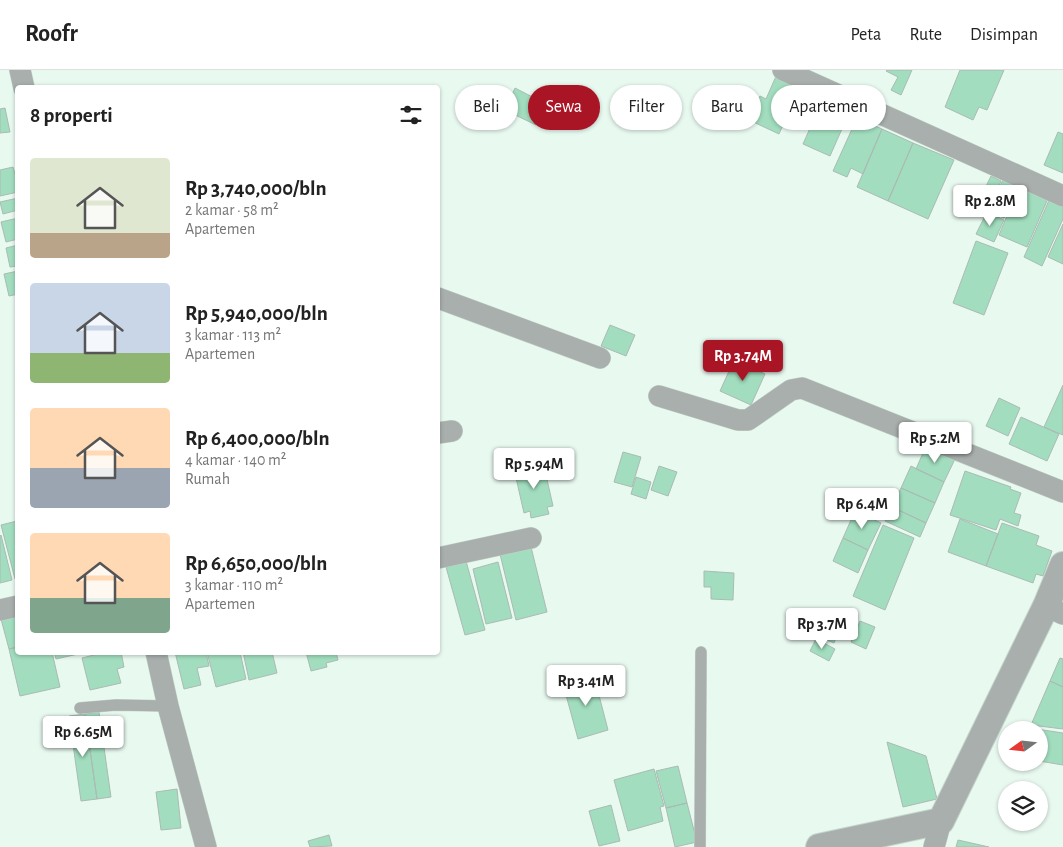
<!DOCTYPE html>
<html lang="id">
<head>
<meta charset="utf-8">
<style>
  :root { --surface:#fff; --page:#f6f6f6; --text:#222; --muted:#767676; --line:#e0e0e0; --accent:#aa1526 }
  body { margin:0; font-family:"Alegreya Sans",sans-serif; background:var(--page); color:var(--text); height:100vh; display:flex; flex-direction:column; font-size:19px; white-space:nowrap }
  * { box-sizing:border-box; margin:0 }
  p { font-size:16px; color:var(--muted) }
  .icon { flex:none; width:28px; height:28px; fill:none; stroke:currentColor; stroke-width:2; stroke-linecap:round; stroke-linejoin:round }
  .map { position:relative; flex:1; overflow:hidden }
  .side { position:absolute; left:15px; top:15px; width:425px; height:570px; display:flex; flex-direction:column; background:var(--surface); border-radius:5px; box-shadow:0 1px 4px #0004 }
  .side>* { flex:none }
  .hud { position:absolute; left:455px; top:15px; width:475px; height:45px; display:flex; gap:10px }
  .needle { width:32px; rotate:255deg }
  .controls { position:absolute; left:998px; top:651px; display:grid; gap:10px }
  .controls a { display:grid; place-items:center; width:50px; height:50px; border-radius:50%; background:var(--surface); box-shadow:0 1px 4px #0004; font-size:25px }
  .price { position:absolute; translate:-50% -42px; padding:0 11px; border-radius:5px; background:#fff; color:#222; font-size:16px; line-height:32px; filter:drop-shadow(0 1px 2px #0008) }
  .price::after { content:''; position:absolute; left:50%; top:30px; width:15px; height:11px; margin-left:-8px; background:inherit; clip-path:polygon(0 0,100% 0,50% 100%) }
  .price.on { background:var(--accent); color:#fff }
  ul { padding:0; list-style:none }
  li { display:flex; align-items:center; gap:15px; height:125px; padding:0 15px }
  li span { display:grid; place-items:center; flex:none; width:140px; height:100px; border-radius:5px; color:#555 }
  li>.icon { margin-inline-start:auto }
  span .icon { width:60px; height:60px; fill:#fffc; stroke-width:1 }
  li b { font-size:21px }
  h2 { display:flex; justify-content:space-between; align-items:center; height:60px; padding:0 15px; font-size:21px }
  .pill { padding:0 18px; border-radius:22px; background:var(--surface); box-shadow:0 1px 4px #0004; font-size:18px; line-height:45px }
  .pill.on { background:var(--accent); color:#fff }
  header { display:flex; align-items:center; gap:30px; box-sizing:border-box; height:70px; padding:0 25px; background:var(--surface); border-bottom:1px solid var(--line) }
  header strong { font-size:24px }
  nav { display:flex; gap:28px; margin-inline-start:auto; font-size:18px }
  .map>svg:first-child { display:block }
</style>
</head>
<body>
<header>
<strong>Roofr</strong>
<nav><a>Peta</a><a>Rute</a><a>Disimpan</a></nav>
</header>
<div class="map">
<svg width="1063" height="777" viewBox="0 0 1063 777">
  <rect width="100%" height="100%" fill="#e8f9f0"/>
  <path fill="#a1ddbe" stroke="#abbbb3" d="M887 0H912L901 25 891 20 898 7 886 1Z
    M960 0H1004L987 40 979 37 973 50 945 37Z
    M777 4 801 14 779 64 749 50 760 26 766 29Z
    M515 18 546 34 536 55 505 40Z
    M822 31 849 43 830 86 803 74Z
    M5 38 10 62 0 63V39Z
    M857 48 882 59 863 104 851 98 847 107 833 101Z
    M882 59 913 73 888 131 857 117Z
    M1058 62 1063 64V103L1044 95Z
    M913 73 954 90 928 149 888 131Z
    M13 97 18 114V122L0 126V100Z
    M1006 103 1021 111 1004 148 989 141Z
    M991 106 1001 111 988 140 977 135Z
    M1021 112 1050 124 1027 177 999 165Z
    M18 128V140L3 144 0 132Z
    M1050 128 1063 134V149L1042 196 1024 187Z
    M987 142 1004 150 994 172 976 164Z
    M18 148V169L6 172 1 152Z
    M1063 154V194L1048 187Z
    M976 171 1008 183 984 245 953 233Z
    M18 175V196L10 197 6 178Z
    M18 201V224L9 226 4 204Z
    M610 255 635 265 626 286 601 276Z
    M734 290 765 304 751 335 720 321Z
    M1063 315V365L1044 357Z
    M999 328 1020 338 1008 366 986 356Z
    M1021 347 1059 364 1047 391 1009 374Z
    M926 376 955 389 944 412 916 399Z
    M623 382 641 387 632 417 614 412Z
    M543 392 553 436 547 437 549 444 531 448 530 441 524 443 514 399Z
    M659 396 677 402 668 426 651 420Z
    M911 396 944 412 935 433 901 418Z
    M965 401 1011 417 1010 419 1021 423 1014 443 1021 445 1018 456 1000 449 996 460 950 445Z
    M636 407 651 412 646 429 631 424Z
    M901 418 935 433 926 453 892 437Z
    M892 437 926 453 920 467 885 451Z
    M855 441 881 453 868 480 843 468Z
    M960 449 998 464 986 496 948 482Z
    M17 451 18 509H15L1 455Z
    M1002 453 1039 466 1036 475 1052 481 1043 506 1036 504 1033 513 986 496Z
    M883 455 914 468 885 540 853 526Z
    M1 465 12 510 0 513V466Z
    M843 468 868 480 858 503 833 491Z
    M531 477 547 542 516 550 500 484Z
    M466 491 485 560 465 565 446 497Z
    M498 492 512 548 486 554 473 499Z
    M704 501 734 503 733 530 711 529V517H704Z
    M832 541 845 547 841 557 827 552Z
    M18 546V577L9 579 1 549Z
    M860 551 875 557 866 579 851 572Z
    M820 555 838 563 834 573 815 565Z
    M816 569 835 579 829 591 810 581Z
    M18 577V582H52L60 617 20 626 9 579Z
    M54 582H87L56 589Z
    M106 582H121L124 597 117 599 121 613 90 620 82 588Z
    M175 582H206L209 596 197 598 201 615 184 619Z
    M207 582H240L246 609 216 617Z
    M243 582H272L277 603 249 610Z
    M306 582H336L338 590 326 593 327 597 311 601Z
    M1060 588 1063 589V617L1050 611Z
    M594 606 608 660 578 669 563 614Z
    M1050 611 1063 617V659L1031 655Z
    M99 642 111 727 97 729 85 644Z
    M85 644 97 729 81 731 69 646Z
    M1017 656 1063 663V695L1039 691V660H1016Z
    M887 672 926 686 937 729 903 737Z
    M678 696 687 733 666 738 656 701Z
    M654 699 664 736 660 737 663 751 628 761 614 710Z
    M177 719 181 758 161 760 156 722Z
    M687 733 697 772 675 777 666 738Z
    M611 735 620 771 599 776 589 741Z
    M329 765 332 776 310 777 308 771Z
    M958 770 989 777H956Z"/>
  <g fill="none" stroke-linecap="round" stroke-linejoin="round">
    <g stroke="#c4d3cb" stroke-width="12">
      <path id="service" d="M80 638 116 635 168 636
        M700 777 701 582"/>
    </g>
    <g stroke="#c4d3cb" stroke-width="22">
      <path id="minor" d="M20 0 24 18
        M783 0 1063 126
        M438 228 600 288
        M659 326 738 350H748L791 320 802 318 1063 422
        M438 363 452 361
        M438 488 531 468
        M1046 536 1063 544
        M0 540 18 536
        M156 582 168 636 206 777
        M934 777 941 751"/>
    </g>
    <g stroke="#c4d3cb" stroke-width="28">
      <path id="tertiary" d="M819 777 941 751 1046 536 1063 495"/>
    </g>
    <use href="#service" stroke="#a8afac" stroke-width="11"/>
    <use href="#minor" stroke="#a8afac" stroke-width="21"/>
    <use href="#tertiary" stroke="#a8afac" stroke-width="26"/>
  </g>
</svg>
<div class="controls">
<a><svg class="needle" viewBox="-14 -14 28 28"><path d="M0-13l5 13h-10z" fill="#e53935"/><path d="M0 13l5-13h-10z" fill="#767676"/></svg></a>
<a><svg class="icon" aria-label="layers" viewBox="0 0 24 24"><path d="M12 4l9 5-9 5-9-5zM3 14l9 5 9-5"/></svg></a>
</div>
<b class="price" style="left:990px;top:157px">Rp 2.8M</b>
<b class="price on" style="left:743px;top:312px">Rp 3.74M</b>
<b class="price" style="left:935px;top:394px">Rp 5.2M</b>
<b class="price" style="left:534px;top:420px">Rp 5.94M</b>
<b class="price" style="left:862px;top:460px">Rp 6.4M</b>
<b class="price" style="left:822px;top:580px">Rp 3.7M</b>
<b class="price" style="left:586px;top:637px">Rp 3.41M</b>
<b class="price" style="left:83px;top:688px">Rp 6.65M</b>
<div class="hud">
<a class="pill">Beli</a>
<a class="pill on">Sewa</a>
<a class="pill">Filter</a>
<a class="pill">Baru</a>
<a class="pill">Apartemen</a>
</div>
<section class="side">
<h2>8 properti<svg class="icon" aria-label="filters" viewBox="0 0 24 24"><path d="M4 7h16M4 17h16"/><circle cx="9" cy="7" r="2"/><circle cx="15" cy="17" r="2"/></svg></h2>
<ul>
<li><span style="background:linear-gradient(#dfe7d0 75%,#b9a48a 0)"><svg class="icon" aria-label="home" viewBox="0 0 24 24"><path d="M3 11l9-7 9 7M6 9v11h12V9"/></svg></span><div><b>Rp 3,740,000/bln</b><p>2 kamar · 58 m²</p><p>Apartemen</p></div></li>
<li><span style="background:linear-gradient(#c9d6e8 70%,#8fb573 0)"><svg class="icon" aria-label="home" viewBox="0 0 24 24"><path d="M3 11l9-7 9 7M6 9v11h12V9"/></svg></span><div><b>Rp 5,940,000/bln</b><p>3 kamar · 113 m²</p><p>Apartemen</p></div></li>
<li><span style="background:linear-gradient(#ffd9b3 60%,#9aa5b1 0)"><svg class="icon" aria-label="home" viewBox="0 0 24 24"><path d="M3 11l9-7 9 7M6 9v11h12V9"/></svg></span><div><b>Rp 6,400,000/bln</b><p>4 kamar · 140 m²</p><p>Rumah</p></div></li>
<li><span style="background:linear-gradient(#ffd9b3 65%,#7fa58c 0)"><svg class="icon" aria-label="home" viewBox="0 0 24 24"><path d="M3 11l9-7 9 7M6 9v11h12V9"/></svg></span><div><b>Rp 6,650,000/bln</b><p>3 kamar · 110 m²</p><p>Apartemen</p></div></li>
</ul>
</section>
</div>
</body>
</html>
